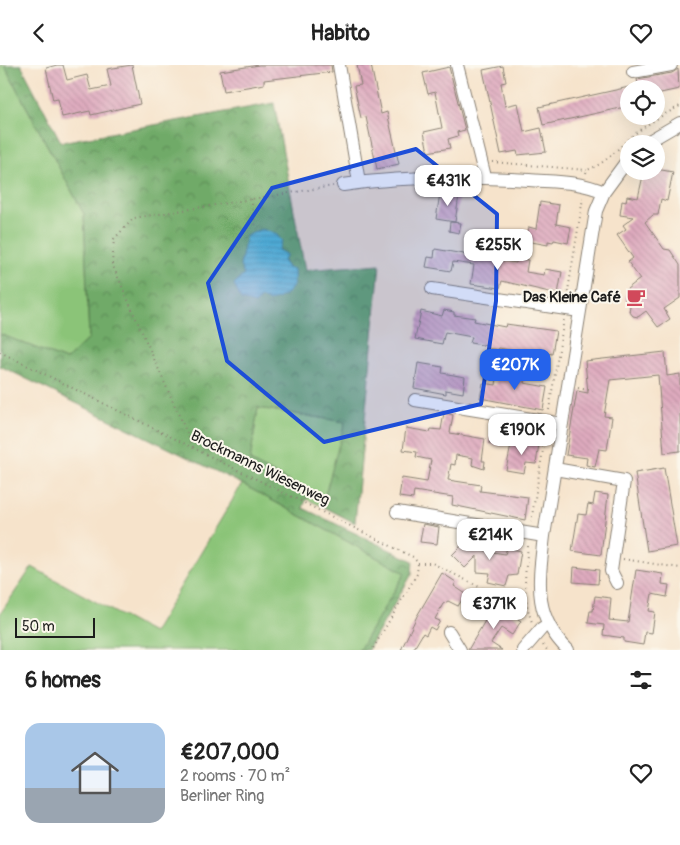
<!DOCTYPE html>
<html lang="en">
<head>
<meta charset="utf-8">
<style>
  :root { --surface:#fff; --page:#f6f6f6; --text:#222; --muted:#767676; --line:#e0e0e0; --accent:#2563eb }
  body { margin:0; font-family:Pangolin,sans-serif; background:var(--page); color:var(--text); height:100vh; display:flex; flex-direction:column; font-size:19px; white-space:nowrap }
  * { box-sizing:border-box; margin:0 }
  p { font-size:16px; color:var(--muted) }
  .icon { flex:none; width:28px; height:28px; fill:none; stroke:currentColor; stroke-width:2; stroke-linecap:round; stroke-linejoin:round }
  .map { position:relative; height:585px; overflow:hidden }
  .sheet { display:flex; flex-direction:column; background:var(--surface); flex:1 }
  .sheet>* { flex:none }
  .buttons { position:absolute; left:620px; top:15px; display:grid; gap:10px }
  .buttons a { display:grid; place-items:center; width:45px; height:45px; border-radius:50%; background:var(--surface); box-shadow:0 5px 20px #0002; font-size:25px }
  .scale { position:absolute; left:15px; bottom:12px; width:80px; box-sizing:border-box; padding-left:5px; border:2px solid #1c1c1c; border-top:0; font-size:14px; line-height:18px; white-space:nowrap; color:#1c1c1c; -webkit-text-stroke:4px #fbf7ec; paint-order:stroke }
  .price { position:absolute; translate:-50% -42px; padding:0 11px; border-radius:10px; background:#fff; color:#222; font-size:16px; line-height:32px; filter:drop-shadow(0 1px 2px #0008) }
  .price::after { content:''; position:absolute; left:50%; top:30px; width:15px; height:11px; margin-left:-8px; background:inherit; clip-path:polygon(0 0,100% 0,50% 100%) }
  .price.current { background:var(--accent); color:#fff }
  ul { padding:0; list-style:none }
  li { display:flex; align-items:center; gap:15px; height:125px; padding:0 25px }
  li+li { border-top:1px solid var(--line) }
  li span { display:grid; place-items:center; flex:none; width:140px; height:100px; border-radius:15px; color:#555 }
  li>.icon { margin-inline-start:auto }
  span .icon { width:60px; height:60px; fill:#fffc; stroke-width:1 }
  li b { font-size:21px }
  h2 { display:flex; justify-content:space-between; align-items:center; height:60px; padding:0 25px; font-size:21px }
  header { display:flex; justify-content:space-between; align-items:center; height:65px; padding:0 25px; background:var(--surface); font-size:22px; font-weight:700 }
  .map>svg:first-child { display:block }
</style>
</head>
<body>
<header><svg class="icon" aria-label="back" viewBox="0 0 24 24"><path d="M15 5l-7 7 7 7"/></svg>Habito<svg class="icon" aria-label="heart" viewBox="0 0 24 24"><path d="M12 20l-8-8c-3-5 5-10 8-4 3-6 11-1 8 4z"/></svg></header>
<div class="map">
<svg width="680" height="585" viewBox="0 0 680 585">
  <defs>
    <pattern id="forest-crowns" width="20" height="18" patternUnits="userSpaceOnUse" patternTransform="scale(1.25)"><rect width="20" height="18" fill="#70aa68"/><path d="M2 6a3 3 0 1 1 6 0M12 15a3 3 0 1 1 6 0" fill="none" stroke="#5b8a55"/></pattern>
    <pattern id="water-rules" width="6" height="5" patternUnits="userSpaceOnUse" patternTransform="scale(1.25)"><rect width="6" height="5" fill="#57bfd3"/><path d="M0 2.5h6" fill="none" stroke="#479aaa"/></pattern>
    <pattern id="building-back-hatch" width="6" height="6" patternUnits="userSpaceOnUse" patternTransform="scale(1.25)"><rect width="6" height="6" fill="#deaabe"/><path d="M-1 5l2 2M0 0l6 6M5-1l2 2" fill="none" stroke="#be92a3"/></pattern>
  </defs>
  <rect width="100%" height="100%" fill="#fbf7ec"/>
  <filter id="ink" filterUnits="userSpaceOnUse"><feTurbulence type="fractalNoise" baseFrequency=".02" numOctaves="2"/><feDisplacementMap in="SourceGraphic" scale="10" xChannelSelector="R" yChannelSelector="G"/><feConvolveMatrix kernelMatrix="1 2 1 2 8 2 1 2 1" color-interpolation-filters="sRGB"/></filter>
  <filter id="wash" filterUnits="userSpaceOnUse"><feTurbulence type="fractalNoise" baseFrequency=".0096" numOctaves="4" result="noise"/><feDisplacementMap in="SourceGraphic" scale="20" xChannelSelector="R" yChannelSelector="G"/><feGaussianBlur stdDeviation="1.12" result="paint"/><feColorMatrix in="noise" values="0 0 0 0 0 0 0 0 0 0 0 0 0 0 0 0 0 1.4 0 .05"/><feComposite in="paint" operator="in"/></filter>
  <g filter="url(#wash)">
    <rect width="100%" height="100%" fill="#f6e3cb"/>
    <path fill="#8bc478" stroke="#54704a" d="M0 0H4L84 149 89 273 66 295 0 269Z
      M258 343 346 357 322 441 306 434 309 427 250 396Z
      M242 419 405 508 359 585H0V549L32 502 153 568Z"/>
    <path fill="url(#forest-crowns)" stroke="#466342" fill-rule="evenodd" d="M4 0H21L61 77 274 38 305 205 380 199 355 458 322 441 345 357 258 343 250 396 309 427 303 443 413 496 412 509 368 585H359L405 508 242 419 0 301V269L66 295 89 273 84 149ZM262 164 278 185 288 203 234 219 244 210Z"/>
    <path fill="url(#water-rules)" stroke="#3a6e78" d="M262 164 276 169 282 176 278 185 287 190 283 195 288 203 294 204C296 227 288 229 269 237L261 232 255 239 241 235 234 219 244 210 240 201 246 171Z"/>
    <g id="blocks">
      <path fill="url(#building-back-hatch)" d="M57 0H63L67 15 87 10 91 25 111 21 107 4 132 0 140 39 91 50 90 46 62 52 58 34 53 35 46 3Z
        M259 0H331L332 7 264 15V19L224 26 220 6Z
        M357 0H371L381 49 387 47 399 99 377 104 366 52 361 53 354 21 361 20Z
        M503 1 506 17 501 18 505 41 518 38 524 67 541 63 546 87 518 90 517 86 501 89 483 5Z
        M449 2 465 65 457 67 458 71 448 74 450 83 428 87 424 67 442 63 435 27 428 29 423 8Z
        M678 4 679 24 656 29V24H639L637 14 672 8Z
        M629 22V41L543 60 539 42Z
        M656 104 673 107 667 136 661 134 658 150H653L645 157 664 184 670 185 680 200V233L664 244 670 254 658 262 646 246 638 252 633 251 629 246 630 241 625 234 627 224 640 214 628 197 633 193 617 170 626 164 623 160 634 152 620 150 622 136 626 137 627 131 638 133 644 106H656Z
        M440 128 459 130 455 157 436 154Z
        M540 137 559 140 556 159 571 162 568 178 554 175 553 177 548 176V180L526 176 529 162 536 164Z
        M450 157 461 158 459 168 449 166Z
        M435 184 516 198 517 193 528 195 526 207 544 210 545 204 562 207 558 229 502 216 500 223 471 219 474 200 453 197 451 206 426 202 428 192 434 193Z
        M444 245 454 247V250L475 253 474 256 505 262 506 259 556 266 552 289 542 287 539 302 528 301 529 294 519 292 520 287 499 283 498 285 488 283V281L470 278 472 272 445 267 442 279 415 274 421 246 442 251Z
        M665 287 667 311 680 309V386L664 388 658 310 610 315 604 351 612 352 607 385 599 384 595 402 586 400 587 393 566 390 577 326 588 328 585 296Z
        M418 298 443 302 442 308 465 312 463 328 446 325V329L414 323Z
        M498 306 525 310 524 318 547 322 543 345 480 333 483 318 496 320Z
        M444 348 453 350 450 368 485 374 482 396H485L484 404 472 400 473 393 456 390 455 400 451 399 448 415 481 420 480 426 528 432 525 455 452 440 453 432 414 426 413 434 399 432 402 413 427 417 431 395 416 392 417 387 403 385 406 363 430 367 431 364 441 365Z
        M493 356 508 359 504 381 489 379Z
        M512 375 539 379 536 399 526 398 524 408 506 405Z
        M664 403 677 481 647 486 635 408Z
        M595 428 608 430 601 490 572 486 578 449 586 450 588 439 593 440Z
        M423 459 439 462 437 479 420 477Z
        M471 471 486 486 505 489 507 483 521 486 517 510 509 511 506 521 488 517 490 508 477 507V491L465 503 452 490Z
        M574 502 599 505 598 519 573 517Z
        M636 505 663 509 662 519 669 520 667 532 652 529 649 546 655 547 652 568 645 567 643 580 624 577V573L603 570 604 560 588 558 590 546H593L595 531 611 533 609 555 628 557Z
        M442 508 456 517 454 521 466 529 458 541 448 536 443 539 435 554 440 556 435 565 430 562 426 570 423 568 413 585H401L417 551Z
        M493 542 506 551 509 548 521 556 516 564 512 570 501 563 491 578 502 585H468Z"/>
    </g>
  </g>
  <g filter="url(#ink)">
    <use href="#blocks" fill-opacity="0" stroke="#898074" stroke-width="1"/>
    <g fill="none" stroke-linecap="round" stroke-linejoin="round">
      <g stroke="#898074" stroke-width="14">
        <path id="minor" d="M339 0 359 117
          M457 0 485 112
          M633 7 671 0
          M644 79 680 58
          M343 120C404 111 467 111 529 115 555 117 580 116 604 127
          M432 224 580 246
          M415 335 562 359
          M555 404 624 416 611 506 617 518
          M397 447 544 471
          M449 567 460 585
          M523 585 542 563 548 560
          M568 585C532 550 539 516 544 471L596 146 604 127 629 93"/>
      </g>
      <path stroke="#898074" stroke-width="2" stroke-dasharray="1 4" stroke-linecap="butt" d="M492 97 587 105
        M586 108 587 105C608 98 619 81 636 68 650 57 665 49 680 41
        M251 134 256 163
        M567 232 583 133
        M0 287 413 492 418 498 417 509 372 585
        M578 323 593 326
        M549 345 564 254
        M193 382 112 199 114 174 134 153 333 121
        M531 457 546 367
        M528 481C525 508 522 532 532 557
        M623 494 680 503
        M418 498H432L513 539 525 537
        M543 580 547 585"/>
      <use href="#minor" stroke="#fff" stroke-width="12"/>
    </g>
  </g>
  <path fill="#1d4ed8" fill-opacity="0.2" stroke="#1d4ed8" stroke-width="4" stroke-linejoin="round" d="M416 84 497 149 496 236 481 339 324 377 227 296 208 218 272 123Z"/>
  <defs>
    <g id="cafe-bare" transform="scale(1.5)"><path d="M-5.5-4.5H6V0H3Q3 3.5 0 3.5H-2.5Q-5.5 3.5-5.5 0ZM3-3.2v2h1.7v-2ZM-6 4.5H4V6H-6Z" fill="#d1495b" stroke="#fbf7ec" stroke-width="2.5" paint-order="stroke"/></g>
  </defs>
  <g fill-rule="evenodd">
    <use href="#cafe-bare" x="636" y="232"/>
  </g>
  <g text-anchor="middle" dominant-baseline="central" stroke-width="4" stroke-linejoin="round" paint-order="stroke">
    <g font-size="15" font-weight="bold" fill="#1c1c1c" stroke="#fbf7ec" text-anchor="end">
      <text x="621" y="232">Das Kleine Café</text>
    </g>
    <g font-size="15" fill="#1c1c1c" stroke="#fbf7ec">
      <text transform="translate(260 403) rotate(26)">Brockmanns Wiesenweg</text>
    </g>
  </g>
</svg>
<div class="buttons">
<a><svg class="icon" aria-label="locate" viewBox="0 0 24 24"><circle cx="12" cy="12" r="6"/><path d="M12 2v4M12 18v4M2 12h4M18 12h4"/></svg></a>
<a><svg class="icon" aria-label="layers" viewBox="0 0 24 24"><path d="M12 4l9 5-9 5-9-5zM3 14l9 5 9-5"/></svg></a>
</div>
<div class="scale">50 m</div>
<b class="price" style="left:448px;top:142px">€431K</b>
<b class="price" style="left:498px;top:206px">€255K</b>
<b class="price current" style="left:515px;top:326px">€207K</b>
<b class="price" style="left:522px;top:391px">€190K</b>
<b class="price" style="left:490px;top:496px">€214K</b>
<b class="price" style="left:494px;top:565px">€371K</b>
</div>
<section class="sheet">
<h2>6 homes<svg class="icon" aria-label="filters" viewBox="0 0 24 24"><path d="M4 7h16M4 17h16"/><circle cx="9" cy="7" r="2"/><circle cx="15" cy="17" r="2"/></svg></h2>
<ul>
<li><span style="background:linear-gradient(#a9c7e8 65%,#9aa5b1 0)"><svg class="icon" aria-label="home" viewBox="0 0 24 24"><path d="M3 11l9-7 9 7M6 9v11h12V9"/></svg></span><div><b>€207,000</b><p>2 rooms · 70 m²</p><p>Berliner Ring</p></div><svg class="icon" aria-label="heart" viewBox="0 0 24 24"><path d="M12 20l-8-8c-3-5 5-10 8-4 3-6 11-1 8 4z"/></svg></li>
</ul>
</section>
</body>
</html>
